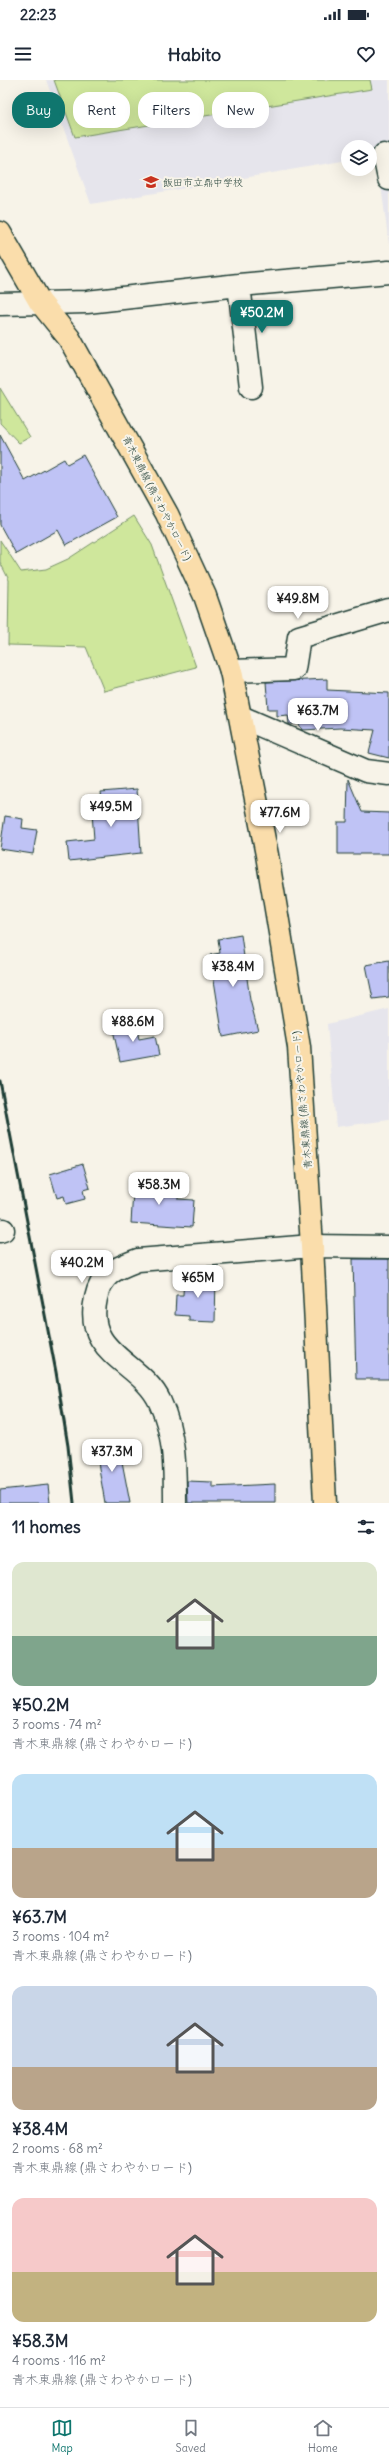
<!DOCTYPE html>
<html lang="en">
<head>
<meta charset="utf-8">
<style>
  :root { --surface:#fff; --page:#f6f6f7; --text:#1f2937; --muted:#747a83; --line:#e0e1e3; --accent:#0f766e }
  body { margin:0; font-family:Delius,"Klee One",sans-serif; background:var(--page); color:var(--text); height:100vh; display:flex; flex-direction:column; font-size:15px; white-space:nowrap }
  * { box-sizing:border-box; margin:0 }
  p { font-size:13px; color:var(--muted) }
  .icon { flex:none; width:22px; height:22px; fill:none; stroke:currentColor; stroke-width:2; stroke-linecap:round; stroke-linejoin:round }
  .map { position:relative; height:1423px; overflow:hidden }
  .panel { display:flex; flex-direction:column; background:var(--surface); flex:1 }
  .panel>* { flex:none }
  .hud { position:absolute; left:12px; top:12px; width:365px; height:36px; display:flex; gap:8px }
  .tools { position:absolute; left:341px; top:60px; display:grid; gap:8px }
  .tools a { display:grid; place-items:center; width:36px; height:36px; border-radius:50%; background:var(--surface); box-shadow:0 4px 16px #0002; font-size:20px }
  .price { position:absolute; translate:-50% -34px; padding:0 9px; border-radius:8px; background:#fff; color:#222; font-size:13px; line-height:26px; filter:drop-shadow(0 1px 2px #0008) }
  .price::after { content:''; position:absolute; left:50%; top:24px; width:12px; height:9px; margin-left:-6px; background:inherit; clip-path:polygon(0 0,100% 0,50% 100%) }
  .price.active { background:var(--accent); color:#fff }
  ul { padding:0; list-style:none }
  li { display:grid; align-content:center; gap:8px; height:212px; padding:0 12px }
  li span { display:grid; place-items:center; height:124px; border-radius:12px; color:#555 }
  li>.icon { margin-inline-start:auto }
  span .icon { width:72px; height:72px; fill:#fffc; stroke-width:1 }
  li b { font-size:17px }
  h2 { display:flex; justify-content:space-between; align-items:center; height:48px; padding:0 12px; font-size:17px }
  .pill { padding:0 14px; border-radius:16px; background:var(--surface); box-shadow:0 4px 16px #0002; font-size:14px; line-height:36px }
  .pill.active { background:var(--accent); color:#fff }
  .status { display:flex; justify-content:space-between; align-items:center; height:28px; padding:0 20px; background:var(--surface); direction:ltr }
  .status svg { height:11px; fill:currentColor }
  header { display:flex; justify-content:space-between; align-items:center; height:52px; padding:0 12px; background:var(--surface); font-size:18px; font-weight:700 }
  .tabs { display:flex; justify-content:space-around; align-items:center; height:56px; border-top:1px solid var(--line); background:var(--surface); font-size:11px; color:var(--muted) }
  .tabs a { display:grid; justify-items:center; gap:2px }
  .tabs .active { color:var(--accent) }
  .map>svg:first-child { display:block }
</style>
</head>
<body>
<div class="status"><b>22:23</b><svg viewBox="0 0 49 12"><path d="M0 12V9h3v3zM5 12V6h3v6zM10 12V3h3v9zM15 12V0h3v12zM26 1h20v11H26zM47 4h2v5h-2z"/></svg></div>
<header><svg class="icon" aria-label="menu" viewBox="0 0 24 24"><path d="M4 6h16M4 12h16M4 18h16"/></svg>Habito<svg class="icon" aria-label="heart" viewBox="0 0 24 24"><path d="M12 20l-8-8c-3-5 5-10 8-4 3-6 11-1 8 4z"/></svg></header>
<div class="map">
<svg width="389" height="1423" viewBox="0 0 389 1423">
  <rect width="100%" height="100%" fill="#f7f3e8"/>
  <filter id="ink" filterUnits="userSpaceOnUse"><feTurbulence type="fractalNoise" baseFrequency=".025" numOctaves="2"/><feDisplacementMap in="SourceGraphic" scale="8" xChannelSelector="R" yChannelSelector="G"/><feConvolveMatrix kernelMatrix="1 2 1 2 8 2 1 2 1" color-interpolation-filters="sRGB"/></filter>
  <g filter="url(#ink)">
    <path fill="#e6e5ec" d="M46 0H389V165L377 76 370 77V67H348V80L91 124Z
      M389 929V1040L336 1047 327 944Z"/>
    <path fill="#cfe79c" stroke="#779268" d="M54 0H370L372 9 75 57Z
      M0 308 30 357 19 363 0 343Z
      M134 436 152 465 196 587 104 611 86 567 8 565 9 500 0 482V460L21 492 46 489 68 479Z"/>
    <path fill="#bfc3f5" stroke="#1f3d34" d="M0 355 25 401 64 379 67 384 83 375 117 437 66 465 58 450 16 474 0 445Z
      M327 599V610L389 613V678L369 673 375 650 340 648 302 650 299 644H289L288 635 277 636V629H268L266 602Z
      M348 699 362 732 389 733V774H338V742H347Z
      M137 709 141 773 69 781 67 762 94 759 91 720 102 719 101 712Z
      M5 736 23 739 22 748 37 750 33 774 0 769Z
      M241 855 250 920 258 950 223 957 210 875 220 873 218 859Z
      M389 881V917L373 919 366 885Z
      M135 940 139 959 155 956 159 975 120 982 112 945Z
      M83 1084 90 1108 83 1110 85 1119 66 1124 64 1116 57 1118 50 1094Z
      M134 1095 152 1096 151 1109 178 1111V1119L194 1120 192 1147 131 1143Z
      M353 1179H389V1299H356Z
      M184 1196 216 1198 215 1242 189 1241V1236L175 1235 176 1215H183Z
      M118 1361 130 1423H105L95 1365Z
      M187 1401 212 1402V1407L275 1404V1423H188Z
      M48 1405 50 1423H0V1410Z"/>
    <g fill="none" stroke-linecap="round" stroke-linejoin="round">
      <g stroke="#1f3d34" stroke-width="25">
        <path id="minor" d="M384 75 389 99
          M239 205 251 307
          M0 224 87 222 239 205 389 192
          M231 591 294 589 299 557 389 530
          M241 637 366 691 389 694
          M0 1151 3 1150
          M175 1423C175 1388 175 1354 160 1322 141 1281 83 1275 96 1218 101 1193 117 1188 138 1180L312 1166 389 1167"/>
      </g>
      <g stroke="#1f3d34" stroke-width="25">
        <path id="major" d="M0 153 40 222 69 258 167 434 205 516 231 591 267 775 299 967 312 1166 325 1423"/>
      </g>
      <use href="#minor" stroke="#f7f3e8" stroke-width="22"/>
      <use href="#major" stroke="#faddab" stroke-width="22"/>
      <path stroke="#1f3d34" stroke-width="3" d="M0 1001 56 1292 68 1366 74 1423"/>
    </g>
  </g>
  <defs>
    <g id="school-bare" transform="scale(1.2)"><path d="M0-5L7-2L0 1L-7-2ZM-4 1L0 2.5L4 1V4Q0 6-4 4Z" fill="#c8321e" stroke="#f7f3e8" stroke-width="2.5" paint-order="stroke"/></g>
  </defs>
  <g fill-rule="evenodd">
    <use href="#school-bare" x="151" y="102"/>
  </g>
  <g text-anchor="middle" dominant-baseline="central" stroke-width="4" stroke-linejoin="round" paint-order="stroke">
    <g font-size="10" fill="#1f3d34" stroke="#f7f3e8" text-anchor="start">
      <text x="163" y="102">飯田市立鼎中学校</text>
    </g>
    <g font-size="10" fill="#1f3d34" stroke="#f7f3e8">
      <text transform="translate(157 418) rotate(63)">青木東鼎線 (鼎さわやかロード)</text>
      <text transform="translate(302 1020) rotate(-95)">青木東鼎線 (鼎さわやかロード)</text>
    </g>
  </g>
</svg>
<div class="tools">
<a><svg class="icon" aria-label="layers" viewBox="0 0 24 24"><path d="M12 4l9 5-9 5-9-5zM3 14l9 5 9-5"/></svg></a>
</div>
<b class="price active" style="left:262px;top:254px">¥50.2M</b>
<b class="price" style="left:298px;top:540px">¥49.8M</b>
<b class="price" style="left:318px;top:652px">¥63.7M</b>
<b class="price" style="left:111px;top:748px">¥49.5M</b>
<b class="price" style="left:280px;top:754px">¥77.6M</b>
<b class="price" style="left:233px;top:908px">¥38.4M</b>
<b class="price" style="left:133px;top:963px">¥88.6M</b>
<b class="price" style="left:159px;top:1126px">¥58.3M</b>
<b class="price" style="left:82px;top:1204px">¥40.2M</b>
<b class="price" style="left:198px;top:1219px">¥65M</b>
<b class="price" style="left:112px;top:1393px">¥37.3M</b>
<div class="hud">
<a class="pill active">Buy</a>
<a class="pill">Rent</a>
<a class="pill">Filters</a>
<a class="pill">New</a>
</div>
</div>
<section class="panel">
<h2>11 homes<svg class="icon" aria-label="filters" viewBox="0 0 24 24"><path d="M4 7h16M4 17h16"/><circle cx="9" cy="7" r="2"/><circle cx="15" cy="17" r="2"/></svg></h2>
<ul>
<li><span style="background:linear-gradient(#dfe7d0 60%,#7fa58c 0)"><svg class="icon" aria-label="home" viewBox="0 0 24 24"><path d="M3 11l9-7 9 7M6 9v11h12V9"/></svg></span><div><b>¥50.2M</b><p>3 rooms · 74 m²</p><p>青木東鼎線 (鼎さわやかロード)</p></div></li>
<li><span style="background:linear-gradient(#bfe0f5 60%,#b9a48a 0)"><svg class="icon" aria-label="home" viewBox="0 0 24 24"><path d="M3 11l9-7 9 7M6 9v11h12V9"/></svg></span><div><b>¥63.7M</b><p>3 rooms · 104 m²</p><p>青木東鼎線 (鼎さわやかロード)</p></div></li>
<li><span style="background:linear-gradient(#c9d6e8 65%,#b9a48a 0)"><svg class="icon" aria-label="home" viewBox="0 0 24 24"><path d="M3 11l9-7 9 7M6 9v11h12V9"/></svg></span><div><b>¥38.4M</b><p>2 rooms · 68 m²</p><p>青木東鼎線 (鼎さわやかロード)</p></div></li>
<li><span style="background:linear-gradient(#f6c9c9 60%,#c2b280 0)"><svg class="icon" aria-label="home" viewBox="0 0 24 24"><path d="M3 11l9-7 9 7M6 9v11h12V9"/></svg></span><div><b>¥58.3M</b><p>4 rooms · 116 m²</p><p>青木東鼎線 (鼎さわやかロード)</p></div></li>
</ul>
</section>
<nav class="tabs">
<a class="active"><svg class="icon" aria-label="map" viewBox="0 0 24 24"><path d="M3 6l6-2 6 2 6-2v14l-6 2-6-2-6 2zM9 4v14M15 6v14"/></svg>Map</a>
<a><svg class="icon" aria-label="saved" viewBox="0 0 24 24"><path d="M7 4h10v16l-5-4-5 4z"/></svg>Saved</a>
<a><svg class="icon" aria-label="home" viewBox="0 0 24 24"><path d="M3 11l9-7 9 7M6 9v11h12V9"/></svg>Home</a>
</nav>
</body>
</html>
